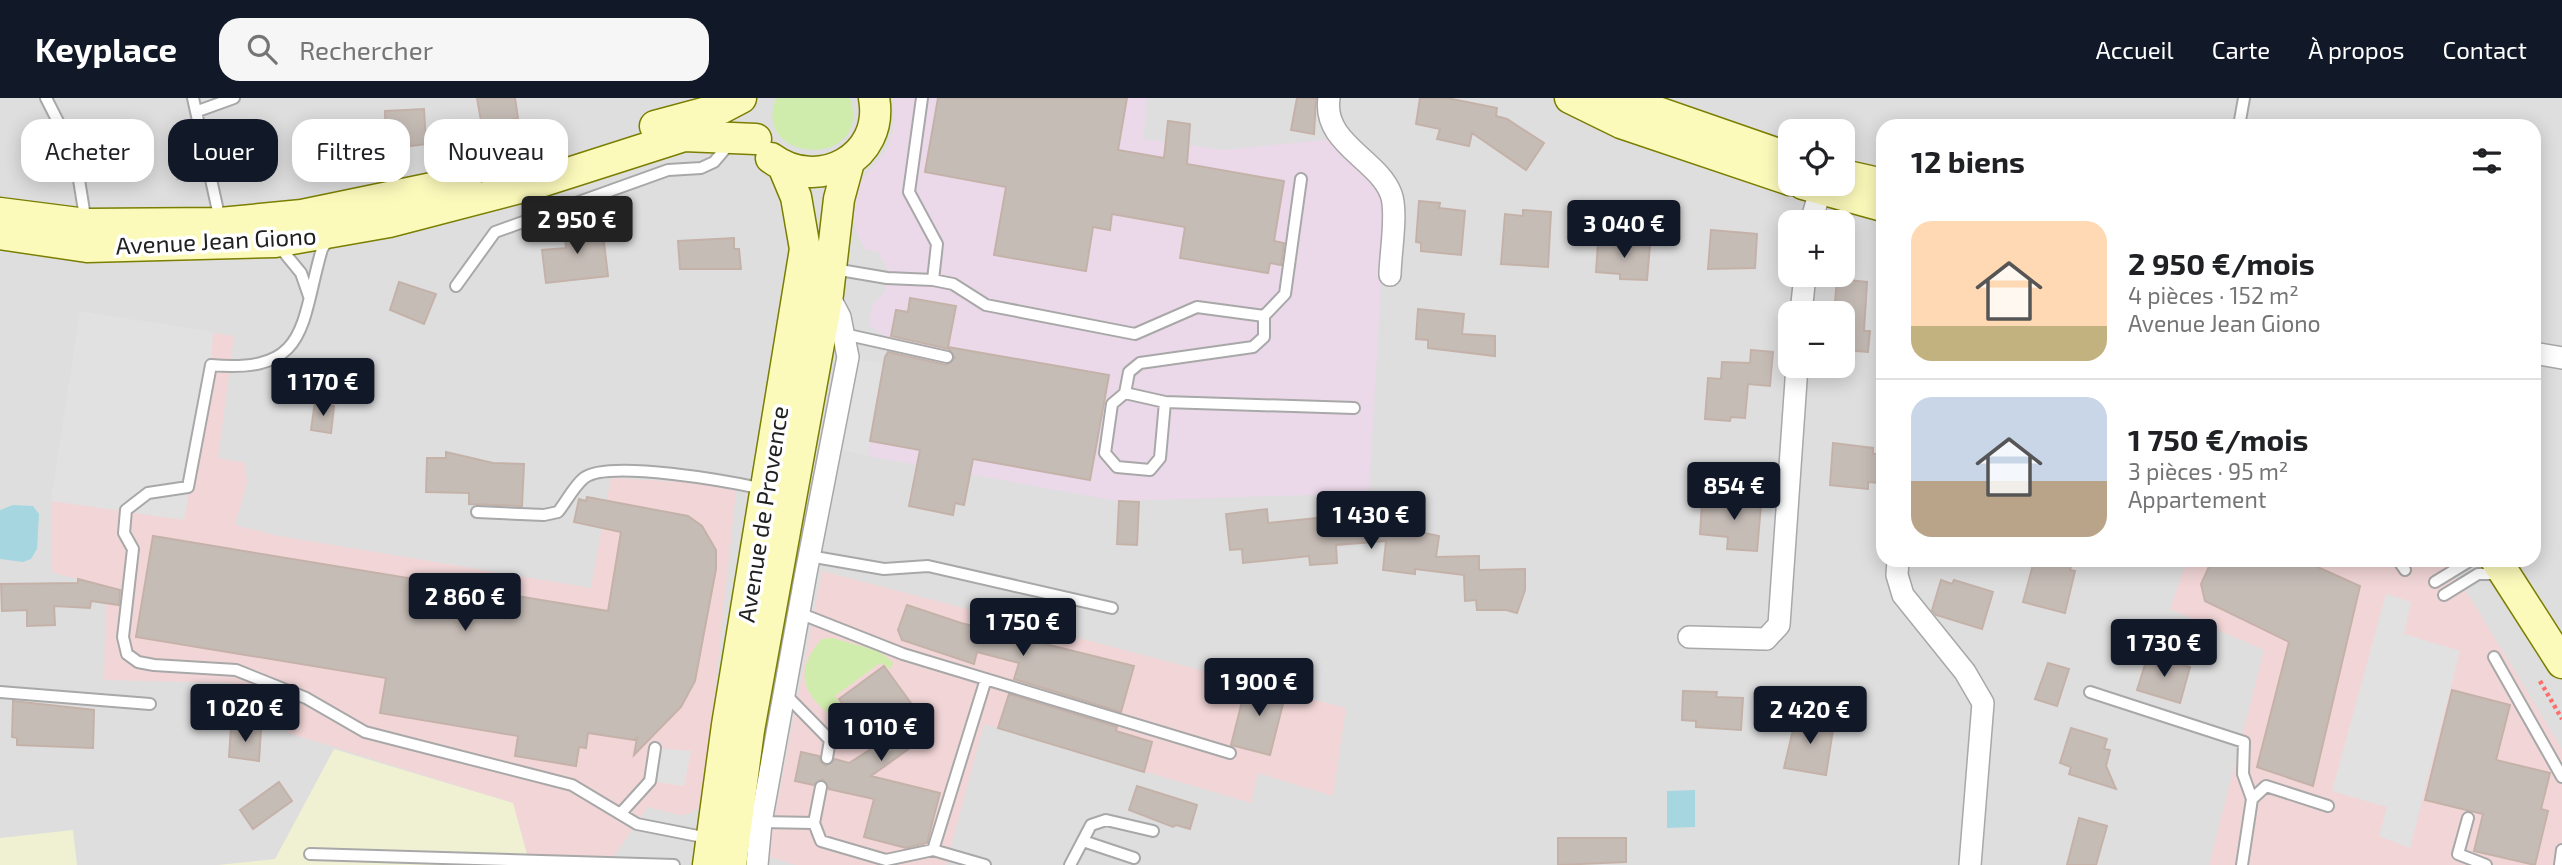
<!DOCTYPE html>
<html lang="fr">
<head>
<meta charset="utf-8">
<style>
  :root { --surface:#fff; --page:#f6f6f6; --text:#202124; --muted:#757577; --line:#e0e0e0; --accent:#111827 }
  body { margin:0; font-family:"Exo 2",sans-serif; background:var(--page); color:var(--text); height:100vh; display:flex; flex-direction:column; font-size:26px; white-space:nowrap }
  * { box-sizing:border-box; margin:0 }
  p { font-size:23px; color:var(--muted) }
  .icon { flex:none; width:38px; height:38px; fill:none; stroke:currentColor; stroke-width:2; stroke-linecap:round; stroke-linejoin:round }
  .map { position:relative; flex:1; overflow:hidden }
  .details { position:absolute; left:1876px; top:21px; width:665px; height:448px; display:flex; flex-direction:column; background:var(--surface); border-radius:21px; box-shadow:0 4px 18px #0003 }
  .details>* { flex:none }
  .top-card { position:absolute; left:21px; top:21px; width:665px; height:63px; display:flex; gap:14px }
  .buttons { position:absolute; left:1778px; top:21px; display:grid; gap:14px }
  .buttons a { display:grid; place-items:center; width:77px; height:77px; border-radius:14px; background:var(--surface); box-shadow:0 4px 18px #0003; font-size:35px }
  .price { position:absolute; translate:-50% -60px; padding:0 16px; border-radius:7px; background:var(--accent); color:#fff; font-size:23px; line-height:46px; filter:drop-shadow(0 2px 4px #0008) }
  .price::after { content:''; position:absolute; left:50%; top:42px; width:21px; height:16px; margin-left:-10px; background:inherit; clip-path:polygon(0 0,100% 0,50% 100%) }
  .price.current { background:#222; color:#fff }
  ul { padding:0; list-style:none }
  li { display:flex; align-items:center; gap:21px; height:175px; padding:0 35px }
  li+li { border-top:2px solid var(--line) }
  li span { display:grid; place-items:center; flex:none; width:196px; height:140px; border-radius:21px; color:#555 }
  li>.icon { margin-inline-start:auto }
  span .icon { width:84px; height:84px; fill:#fffc; stroke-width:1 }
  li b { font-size:30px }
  h2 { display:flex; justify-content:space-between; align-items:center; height:84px; padding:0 35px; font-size:30px }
  .tag { padding:0 24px; border-radius:21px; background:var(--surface); box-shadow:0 4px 18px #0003; font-size:24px; line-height:63px }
  .tag.current { background:var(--accent); color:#fff }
  header { display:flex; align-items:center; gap:42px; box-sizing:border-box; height:98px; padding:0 35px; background:var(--accent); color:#fff }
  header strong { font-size:33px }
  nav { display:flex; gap:38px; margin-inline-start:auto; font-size:24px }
  .search { width:490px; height:63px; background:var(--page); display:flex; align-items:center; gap:18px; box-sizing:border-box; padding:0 24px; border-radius:21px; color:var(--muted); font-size:26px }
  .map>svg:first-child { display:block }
</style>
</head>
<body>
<header>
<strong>Keyplace</strong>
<div class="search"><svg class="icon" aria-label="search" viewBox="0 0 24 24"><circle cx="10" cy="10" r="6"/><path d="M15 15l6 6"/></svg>Rechercher</div>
<nav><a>Accueil</a><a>Carte</a><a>À propos</a><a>Contact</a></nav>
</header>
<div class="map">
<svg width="2562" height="767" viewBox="0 0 2562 767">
  <rect width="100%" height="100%" fill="#f1ede7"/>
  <path fill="#dfdede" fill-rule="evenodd" d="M0 0H2562V767H0ZM1883 28H2534V462H1883ZM1790 33H1843V86H1790ZM1790 124H1843V177H1790ZM1790 215H1843V268H1790Z"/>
  <path fill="#f2d6d7" d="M80 213 234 238 218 360 245 365 247 385 235 427 278 438 591 490 611 380 700 385 736 393 704 698 698 710 689 716 679 717 648 709 612 761 528 760 513 705 292 636 233 585 104 582 106 489 51 474V403Z
    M2187 462H2444L2473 504 2562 651V767H2209L2264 552 2170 511Z
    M822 473 1346 610 1333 698 1258 675 1251 705 984 626 946 767H796L767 758Z"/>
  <path fill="#ebd9e9" d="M894 0H1147L1143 41 1224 52 1334 41 1386 100 1369 395 1117 403 868 358 889 240 869 228 872 207 885 194 888 172 878 154 865 152 856 132 853 115 858 87 885 54 893 34Z"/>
  <path fill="#f0f0d2" d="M334 651 513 705 530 767H218L275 761Z
    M73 732 77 767H0V740Z"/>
  <path fill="#d0ecac" d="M776 0H850C874 71 750 67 776 0Z
    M833 540 878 553 893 564 891 571 880 565 835 598 858 636C820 611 781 586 822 541Z"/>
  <path fill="#e1e1e1" d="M80 213 213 234 211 267 184 422 51 403Z
    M848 259 884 266 868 358 830 349Z
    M2386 496 2411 504 2404 536 2460 553 2410 750 2379 738 2387 709 2332 693Z
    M655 650 691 653 684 688 650 683Z"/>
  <path fill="#a6d7e0" d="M13 407 33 408 39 416 37 451 31 461 23 464 0 461V412Z
    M1695 692V729L1667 730V693Z"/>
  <path fill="#c6bcb6" stroke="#c4b2a9" stroke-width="2" d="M477 0H515L518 20 509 22 512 35 484 40Z
    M938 0H1127L1118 52 1164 60 1168 23 1190 26 1187 66 1284 83 1274 143 1284 145 1281 167 1270 165 1268 175 1180 160 1185 129 1112 116 1110 132 1093 129 1086 173 994 157 1006 89 925 74Z
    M1297 0H1316L1314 36 1291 32Z
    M1420 0H1447L1497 10 1496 18 1507 21 1544 45 1526 72 1472 35 1469 48 1437 41 1440 31 1416 26Z
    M424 11 426 46 386 51 385 13Z
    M187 51 196 74 178 81 170 58Z
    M1419 103 1440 105 1439 110 1465 113 1461 157 1421 153V145L1416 144Z
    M1523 112 1551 114 1548 169 1501 166 1505 116 1523 118Z
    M602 128 608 178 546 185 542 152 566 150 564 131Z
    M1711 132 1757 136 1755 170 1708 171Z
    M734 140V151H739L741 171H680L678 143Z
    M1598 144 1650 147 1647 182 1620 181V176L1596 174Z
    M1837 181 1867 184 1864 233H1870L1868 254 1843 252V215H1834Z
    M399 184 436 196 424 226 390 212Z
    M910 200 956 208 948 249 1109 277 1090 382 973 361 964 407 955 405 953 417 909 408 920 352 870 343 885 259 888 254 946 267 955 260 949 251 891 238 896 212 908 214Z
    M1418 211 1464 216 1462 236 1495 238V258L1428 250V242L1416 241Z
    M1751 252 1773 254 1770 288 1748 286 1745 320 1731 319 1730 323 1705 321 1708 280 1721 281 1722 264 1750 265Z
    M315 304 334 308 331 335 311 332Z
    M1833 345 1873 350V356H1881L1879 385 1868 384V391L1830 387Z
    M446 354 493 365 524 366 522 408 469 406V395L426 394 427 360H446Z
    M1741 394 1762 396 1757 453 1727 451 1728 439 1700 436 1702 405 1740 408Z
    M587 399 688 418 702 428 716 452V471L695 583 681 609 634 657 637 640 634 642 588 635 586 650 579 649 576 668 515 658 518 638 380 615 386 580 136 539 153 438 608 513 621 434 574 424 579 401 586 403Z
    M1119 403 1139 404 1137 447 1117 446Z
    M1267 411 1268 425 1367 415 1402 422 1401 430 1439 438 1436 459 1479 458V472L1525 471V492L1517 515 1506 512H1477L1476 502 1465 503 1464 477 1415 471V476L1383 472 1386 443 1336 447 1337 465 1310 467 1309 458 1243 465 1242 451 1230 452 1226 416Z
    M2050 462H2073L2070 472 2075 473 2065 515 2023 504 2034 463 2049 466Z
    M2212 462H2302L2360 488 2313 688 2257 669 2289 544 2205 503 2201 486Z
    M78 481 120 492 119 507 91 503 90 510 54 508 55 527 27 528V512L2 513 1 486 78 485Z
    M1941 482 1952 486 1954 482 1993 494 1982 531 1936 517 1932 512Z
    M907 507 961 525 1134 568 1121 614 1014 581 1019 565 977 554 974 566 902 542 898 532Z
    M2148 557 2190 569 2180 605 2137 592Z
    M2048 565 2069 571 2057 608 2035 601Z
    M884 568 932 634 871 678 940 695 927 745 906 750 864 739 874 701 829 691 823 681 813 687 795 683 801 654 819 658 820 663 826 668 835 661 849 665 874 649 839 601Z
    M1247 584 1286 594 1270 657 1231 647Z
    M2452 592 2510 607 2496 662 2550 675 2541 711 2548 713 2535 767 2474 753 2483 716 2425 702Z
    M1683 593 1717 594 1716 599 1743 600 1741 632 1696 629V623L1682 622Z
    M1009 596 1117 629 1116 633 1152 644 1144 674 998 630Z
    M13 603 94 612 93 650 17 647V640L12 639Z
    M1796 619 1834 625 1826 677 1784 670Z
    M231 629 261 631 259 663 229 659Z
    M2071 630 2107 641 2104 651 2110 652 2106 668 2116 691 2069 676 2071 669 2060 665Z
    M279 684 292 703 253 731 240 712Z
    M1137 688 1197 707 1190 731 1176 727 1173 729 1129 712Z
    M2079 720 2107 728 2096 767H2067Z
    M1558 740H1626V764L1558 767Z"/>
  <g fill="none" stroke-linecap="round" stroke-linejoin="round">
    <g stroke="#a8a8a8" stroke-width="14">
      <path id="lane" d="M46 0 75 57 86 125
        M193 0 220 122
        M198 13 234 0
        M2239 28 2244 0
        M329 141 322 151C300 226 310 276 211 267L188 389 148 395 126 412 124 435 133 451 123 539 127 556 138 564 154 567 236 572 306 600 365 634 572 687 637 726 708 740
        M278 147 301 175 309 198
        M834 171 887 180 933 182 937 146 909 94 922 0
        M933 182 953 186 986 207 1135 236 1197 209 1264 218V239L1253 249 1140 265 1129 274 1125 295 1112 306 1105 355 1117 369 1150 372 1160 360 1165 304 1125 295
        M456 188 495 134 668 72 701 70 714 64 731 44
        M1264 218 1285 196 1301 81
        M844 236 947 259
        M1165 304 1354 310
        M477 414 544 417 558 414C566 404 574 388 584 380 608 361 732 384 764 391
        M809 458 884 471 928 468 1112 510
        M2398 462 2405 472
        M2435 484 2471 462
        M2444 497 2478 476H2501
        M799 515 903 556 1230 655
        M2494 559 2562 679
        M0 594 150 606
        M2090 594 2244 644 2243 676 2252 701
        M785 596 830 642 827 660
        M621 715 650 683 655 650
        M2468 720 2458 756 2486 767
        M758 724 814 725 821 689
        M814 725 821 743 886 762 933 752 986 581
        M1083 743 1134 760
        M933 752 985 767
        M310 756 674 767
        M1070 767 1091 727 1106 722 1153 733
        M2242 767 2252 701 2266 688 2328 708
        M2560 767 2562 752"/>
    </g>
    <g stroke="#a8a8a8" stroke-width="24">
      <path id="street" d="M1329 0C1322 45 1378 61 1391 96 1398 114 1390 157 1390 177
        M1811 124 1822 86
        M1801 215 1805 177
        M2534 255 2562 260
        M1898 462 1897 477 1903 497 1965 574 1983 605 1970 767
        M1689 539 1766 541 1779 527 1797 268
        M757 767 761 724 806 475 848 259 840 219 828 196"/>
    </g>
    <g stroke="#7a7e01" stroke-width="33">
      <path id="secondary" d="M1570 0 1621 25 1790 82
        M1617 0 1790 60
        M655 28 722 10 741 0
        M771 60C818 95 885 60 874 0
        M1843 77 1883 86
        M1803 86 1883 108
        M0 115 86 126 220 125 302 117 466 83
        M0 136 87 149 275 144 389 124 531 87 684 38 756 41
        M2496 462 2562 565
        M708 767 727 627 805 151 796 99 783 68
        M731 767 749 632 828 196 839 101 849 64"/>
    </g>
    <path stroke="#fe6f6b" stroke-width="4.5" stroke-dasharray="3.5 3.5" stroke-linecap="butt" d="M2540 583 2562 621"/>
    <use href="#lane" stroke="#fff" stroke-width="10"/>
    <use href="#street" stroke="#fff" stroke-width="21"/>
    <use href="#secondary" stroke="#fcfabb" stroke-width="30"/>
  </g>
  <g text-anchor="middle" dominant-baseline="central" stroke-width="7" stroke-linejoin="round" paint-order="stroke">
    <g font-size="24" fill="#212121" stroke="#fff">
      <text transform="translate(216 142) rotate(-3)">Avenue Jean Giono</text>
      <text transform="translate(762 416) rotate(-81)">Avenue de Provence</text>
    </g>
  </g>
</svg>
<div class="buttons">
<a><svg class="icon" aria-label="locate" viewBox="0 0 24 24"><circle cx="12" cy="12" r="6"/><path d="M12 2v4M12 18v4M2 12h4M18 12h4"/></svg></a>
<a>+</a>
<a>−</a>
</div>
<b class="price current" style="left:577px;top:158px">2 950 €</b>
<b class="price" style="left:1624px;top:162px">3 040 €</b>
<b class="price" style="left:323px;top:320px">1 170 €</b>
<b class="price" style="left:1734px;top:424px">854 €</b>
<b class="price" style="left:1371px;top:453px">1 430 €</b>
<b class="price" style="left:465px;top:535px">2 860 €</b>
<b class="price" style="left:1023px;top:560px">1 750 €</b>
<b class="price" style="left:2164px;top:581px">1 730 €</b>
<b class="price" style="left:1259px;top:620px">1 900 €</b>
<b class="price" style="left:245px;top:646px">1 020 €</b>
<b class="price" style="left:1810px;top:648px">2 420 €</b>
<b class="price" style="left:881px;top:665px">1 010 €</b>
<div class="top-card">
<a class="tag">Acheter</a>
<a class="tag current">Louer</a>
<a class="tag">Filtres</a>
<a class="tag">Nouveau</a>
</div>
<section class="details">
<h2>12 biens<svg class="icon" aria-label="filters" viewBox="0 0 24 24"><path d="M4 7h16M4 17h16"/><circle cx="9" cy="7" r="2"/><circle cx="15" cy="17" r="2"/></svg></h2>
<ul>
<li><span style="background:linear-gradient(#ffd9b3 75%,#c2b280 0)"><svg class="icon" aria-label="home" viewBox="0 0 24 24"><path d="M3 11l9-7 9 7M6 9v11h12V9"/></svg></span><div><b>2 950 €/mois</b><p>4 pièces · 152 m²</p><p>Avenue Jean Giono</p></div></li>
<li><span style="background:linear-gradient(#c9d6e8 60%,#b9a48a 0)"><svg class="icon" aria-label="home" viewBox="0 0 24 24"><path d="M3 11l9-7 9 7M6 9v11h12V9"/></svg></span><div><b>1 750 €/mois</b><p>3 pièces · 95 m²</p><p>Appartement</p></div></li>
</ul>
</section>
</div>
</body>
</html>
